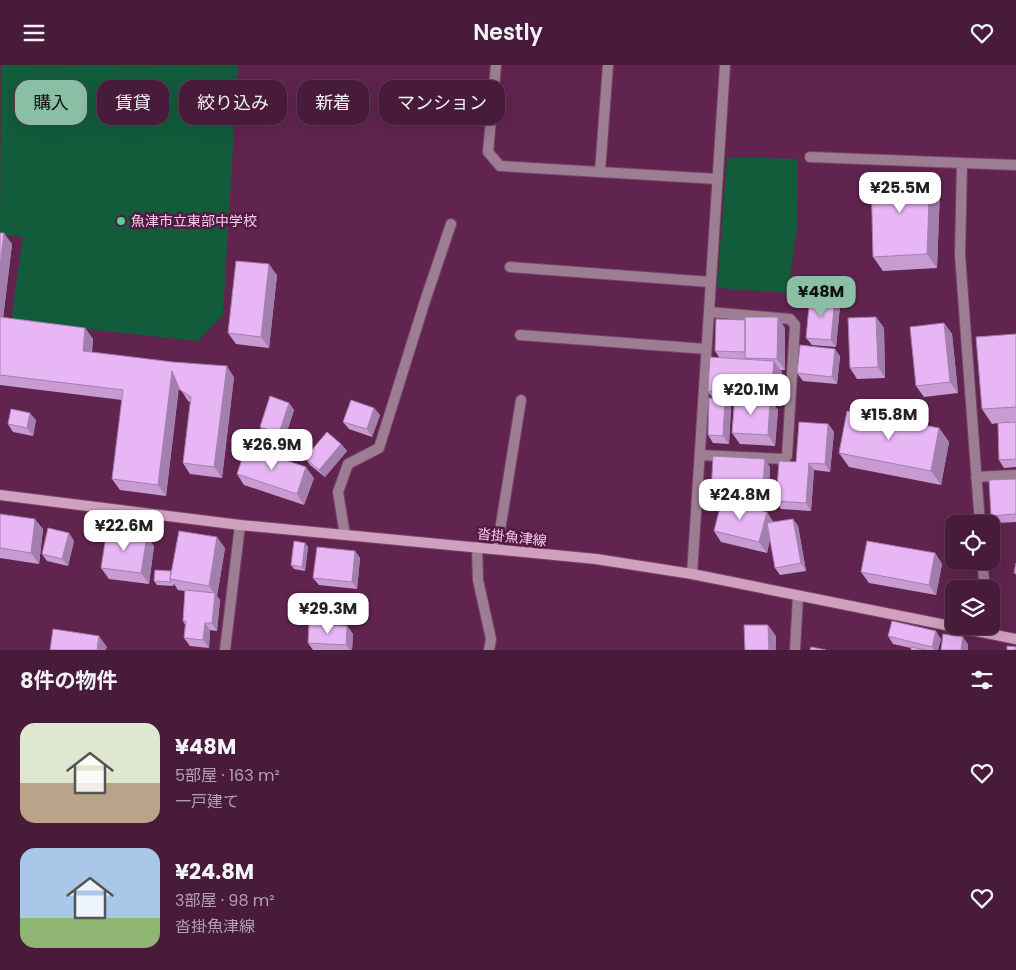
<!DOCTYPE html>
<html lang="ja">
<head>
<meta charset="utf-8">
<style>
  :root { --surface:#481b3b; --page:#522846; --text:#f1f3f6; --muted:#b1a1af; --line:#603955; --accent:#8abfa5 }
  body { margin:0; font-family:Poppins,"Noto Sans JP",sans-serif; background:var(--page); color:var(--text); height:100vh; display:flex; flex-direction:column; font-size:19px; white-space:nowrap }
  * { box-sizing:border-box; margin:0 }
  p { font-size:16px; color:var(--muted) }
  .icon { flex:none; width:28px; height:28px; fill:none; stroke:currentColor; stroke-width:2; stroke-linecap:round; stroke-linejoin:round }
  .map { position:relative; height:585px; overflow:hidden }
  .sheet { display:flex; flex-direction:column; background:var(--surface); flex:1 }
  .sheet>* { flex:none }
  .top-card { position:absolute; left:15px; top:15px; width:500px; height:45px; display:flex; gap:10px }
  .controls { position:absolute; left:945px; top:450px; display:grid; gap:10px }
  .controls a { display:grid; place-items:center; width:55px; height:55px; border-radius:10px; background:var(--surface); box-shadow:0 5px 20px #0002,0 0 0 1px var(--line); font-size:25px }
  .price { position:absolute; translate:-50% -42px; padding:0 11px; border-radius:10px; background:#fff; color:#222; font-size:16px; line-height:32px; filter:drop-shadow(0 1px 2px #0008) }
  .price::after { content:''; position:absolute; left:50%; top:30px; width:15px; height:11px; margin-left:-8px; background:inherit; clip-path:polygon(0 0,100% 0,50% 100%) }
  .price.active { background:var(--accent); color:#111 }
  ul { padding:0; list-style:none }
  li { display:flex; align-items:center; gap:15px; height:125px; padding:0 20px }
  li span { display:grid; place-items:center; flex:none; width:140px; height:100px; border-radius:15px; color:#555 }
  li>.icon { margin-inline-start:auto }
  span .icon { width:60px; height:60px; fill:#fffc; stroke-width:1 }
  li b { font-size:21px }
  h2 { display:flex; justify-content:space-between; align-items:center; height:60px; padding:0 20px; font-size:21px }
  .pill { padding:0 18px; border-radius:15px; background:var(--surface); box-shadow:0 5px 20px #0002,0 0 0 1px var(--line); font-size:18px; line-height:45px }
  .pill.active { background:var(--accent); color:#111 }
  header { display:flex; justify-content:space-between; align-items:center; height:65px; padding:0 20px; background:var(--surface); font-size:22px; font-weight:600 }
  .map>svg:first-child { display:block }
</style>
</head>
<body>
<header><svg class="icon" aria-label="menu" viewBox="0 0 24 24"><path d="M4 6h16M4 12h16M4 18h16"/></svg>Nestly<svg class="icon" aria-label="heart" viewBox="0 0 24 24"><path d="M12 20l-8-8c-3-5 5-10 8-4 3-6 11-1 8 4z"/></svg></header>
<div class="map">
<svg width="1016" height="585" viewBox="0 0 1016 585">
  <rect width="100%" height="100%" fill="#60244f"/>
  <path fill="#125c3c" d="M1 0H238L223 250 198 276 11 256 23 172 0 169Z
    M727 92 798 94 797 162 788 228 717 223Z"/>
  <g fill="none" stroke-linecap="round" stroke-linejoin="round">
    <g stroke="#7b436a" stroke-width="12">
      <path id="street" d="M496 0 488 87 500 101 717 114
        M810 92 962 98
        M600 107 608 0
        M510 202 710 217
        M520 270 706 284
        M700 390 783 394 787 391 795 260 790 254 709 247
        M976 412 1016 410
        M980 459 960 190 962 98 1016 100
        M345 470 338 427 348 399 379 383 425 236 451 159
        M477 482 478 515 491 574 489 585
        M497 484 521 335
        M982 496 985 524
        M692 509 725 0
        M225 585 240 460
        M795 585 798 531"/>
    </g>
    <g stroke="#7b436a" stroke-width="12">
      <path id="secondary" d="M0 430 240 460 596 494 692 509 1016 574"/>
    </g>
    <use href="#street" stroke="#9c7d91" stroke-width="10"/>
    <use href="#secondary" stroke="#d0a0bf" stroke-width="10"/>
  </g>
  <path fill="#c89cd3" d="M940 124 937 203 883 206 873 192Z
    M0 168 12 179 3 253 85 263 93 274 92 287 234 312 222 413 190 409 183 398 190 337 188 336 179 322 166 431 120 425 112 414 122 335 0 320Z
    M277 210 269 283 236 279 228 268Z
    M840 241 836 282 812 280 806 273Z
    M876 252 884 263 885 313 857 314 850 303Z
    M944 258 952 269 958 328 924 332 916 321Z
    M785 263V305H780L782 307 779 341H775L778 345 775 381 740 379 732 368 734 338 727 337 731 342 729 379 713 378 708 370 713 334 708 326 719 292 715 286Z
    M1016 269V357L1004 358 1016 357V402L1004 403 999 395 998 358 992 359 982 344Z
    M840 291 837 319 803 316 797 308Z
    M289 338 294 345 284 376 265 369 260 362Z
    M374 343 380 350 372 372 349 364 343 357Z
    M36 355 33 371 13 367 8 359Z
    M828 359 834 367 830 407 814 405 811 446 781 444 776 436 796 397Z
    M939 363 949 377 941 420 849 402 839 388Z
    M341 379 347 386 325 412 310 400 305 393Z
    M770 402 768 440 730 437 774 457 793 454 798 461 806 506 780 510 775 503 770 474 767 488 721 477 714 466 721 437 716 436 711 429Z
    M237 409 314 413 304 440 244 420Z
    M1016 414V457L997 458 991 451Z
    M0 449 43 464 39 499 0 493Z
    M69 468 74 476 68 501 47 496 42 489Z
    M305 478 308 482 305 506 294 504 291 500Z
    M154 481 149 519 109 514 101 503Z
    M225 483 217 531 220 535 217 566 210 565 209 583 190 581 184 573 185 560 183 556 185 526 178 525 174 519 173 521 157 520 154 516 171 506Z
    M355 486 360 493 357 524 319 520 313 513Z
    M935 488 942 499 936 530 869 518 861 507Z
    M347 561 353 569 352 585H313L308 578Z
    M888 571 941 574 938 585H911V583L893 579Z"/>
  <path fill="#a27fac" d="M930 110 940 124 937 203 927 189Z
    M4 168 12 179 2 263 0 260V202Z
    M269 199 277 210 269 283 261 272Z
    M835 233 840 241 836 282 831 275Z
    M778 252 785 263V305L777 294Z
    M876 252 884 263 885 313 878 302Z
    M944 258 952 269 958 328 950 317Z
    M85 263 93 274 90 297 83 286Z
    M835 284 840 291 837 319 832 312Z
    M774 296 782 307 779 341 771 330Z
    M227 301 234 312 222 413 214 402Z
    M172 306 179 317 166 431 158 420Z
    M725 334 731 342 729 379 723 371Z
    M770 334 778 345 775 381 768 370Z
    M289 338 294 345 284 376 279 368Z
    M374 343 380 350 372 372 367 364Z
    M30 348 36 355 33 371 27 363Z
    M828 359 834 367 830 407 825 399Z
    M939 363 949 377 941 420 931 406Z
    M341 379 347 386 325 412 319 405Z
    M765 394 770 402 768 440 762 432Z
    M809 398 814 405 811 446 806 438Z
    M306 402 314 413 304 440 297 429Z
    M767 447 774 458 767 488 759 477Z
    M35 454 43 464 39 499 31 488Z
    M793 454 798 461 806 506 801 498Z
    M69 468 74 476 68 501 62 494Z
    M147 471 154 481 149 519 141 508Z
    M217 472 225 483 217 531 220 535 217 566 212 558 214 529 209 521Z
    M305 478 308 482 305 506 302 502Z
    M355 486 360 493 357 524 352 517Z
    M935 488 942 499 936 530 929 520Z
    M205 558 210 565 209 583 203 575Z
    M768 560 776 571V585H769Z
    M347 561 353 569 352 585H350L346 580Z
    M936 566 941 574 938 585H934L932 582Z
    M99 571 107 582 106 585H97Z
    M963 572 968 579V585H961Z"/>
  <path fill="#e8b5f5" stroke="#a27fac" d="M871 109 930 110 927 189 873 192Z
    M0 168H4L0 202Z
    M236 196 269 199 261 272 228 268Z
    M810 231 835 233 831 275 806 273Z
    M0 252 85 263 83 286 173 297 227 301 214 402 183 398 191 332 180 325 172 306 158 420 112 414 123 325 0 310Z
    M745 252H778L777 294 745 293Z
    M876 252 878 302 850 303 848 253Z
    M716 254 745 255V287L715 286Z
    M944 258 950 317 916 321 910 262Z
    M1016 269V342L982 344 976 272Z
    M800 280 835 284 832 312 797 308Z
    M710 292 774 296 771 330 708 326Z
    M270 331 289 338 279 368 260 362Z
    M735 332 770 334 768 370 732 368Z
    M709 333 725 334 723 371 708 370Z
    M351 335 374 343 367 364 343 357Z
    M11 344 30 348 27 363 8 359Z
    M847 346 939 363 931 406 839 388Z
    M799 357 828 359 825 399 809 398 806 438 776 436 779 396 796 397Z
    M1016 357V394L999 395 998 358Z
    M327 367 341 379 319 405 305 393Z
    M246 382 306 402 297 429 237 409Z
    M713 391 765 394 762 432 711 429Z
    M1016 414V449L991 451 989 415Z
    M722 435 767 447 759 477 714 466Z
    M0 449 35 454 31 488 0 483Z
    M793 454 801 498 775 503 767 458Z
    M48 463 69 468 62 494 42 489Z
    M107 465 147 471 141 508 101 503Z
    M179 466 217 472 209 521 170 514Z
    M294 476 305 478 302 502 291 500Z
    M867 476 935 488 929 520 861 507Z
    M317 482 355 486 352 517 313 513Z
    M1016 498V509L1014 508Z
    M155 505 171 506 170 514 171 517 154 516Z
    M185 525 215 528 212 558H205L203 575 184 573 186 556H183Z
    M892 556 936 566 932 582 888 571Z
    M309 559 347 561 346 580 308 578Z
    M744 560H768L769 585H745Z
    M53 564 99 571 97 585H50Z
    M943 569 963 572 961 585H941Z
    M1007 581 1016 582V585H1007Z
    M811 582 826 585H810Z
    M911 582 926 585H911Z"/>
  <circle fill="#53d396" stroke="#541945" stroke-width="2" cx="121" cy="156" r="5"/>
  <g text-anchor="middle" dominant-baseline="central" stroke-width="5" stroke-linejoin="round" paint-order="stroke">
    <g font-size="14" fill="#f5cfe7" stroke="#541945" text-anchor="start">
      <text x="131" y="156">魚津市立東部中学校</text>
    </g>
    <g font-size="14" fill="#f5cfe7" stroke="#541945">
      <text transform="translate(512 472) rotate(6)">沓掛魚津線</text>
    </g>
  </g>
</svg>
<div class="controls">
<a><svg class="icon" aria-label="locate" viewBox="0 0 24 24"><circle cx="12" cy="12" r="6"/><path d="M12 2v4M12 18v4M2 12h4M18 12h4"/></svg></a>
<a><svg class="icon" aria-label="layers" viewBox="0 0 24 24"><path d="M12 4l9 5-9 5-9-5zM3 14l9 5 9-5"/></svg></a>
</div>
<b class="price" style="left:900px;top:149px">¥25.5M</b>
<b class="price active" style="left:821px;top:253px">¥48M</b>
<b class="price" style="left:751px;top:351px">¥20.1M</b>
<b class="price" style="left:889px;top:376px">¥15.8M</b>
<b class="price" style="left:272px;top:406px">¥26.9M</b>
<b class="price" style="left:740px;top:456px">¥24.8M</b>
<b class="price" style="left:124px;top:487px">¥22.6M</b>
<b class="price" style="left:328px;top:570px">¥29.3M</b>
<div class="top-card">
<a class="pill active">購入</a>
<a class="pill">賃貸</a>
<a class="pill">絞り込み</a>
<a class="pill">新着</a>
<a class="pill">マンション</a>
</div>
</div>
<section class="sheet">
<h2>8件の物件<svg class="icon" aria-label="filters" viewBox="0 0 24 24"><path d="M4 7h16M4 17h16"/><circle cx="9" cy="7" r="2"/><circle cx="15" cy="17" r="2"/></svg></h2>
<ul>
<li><span style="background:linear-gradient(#dfe7d0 60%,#b9a48a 0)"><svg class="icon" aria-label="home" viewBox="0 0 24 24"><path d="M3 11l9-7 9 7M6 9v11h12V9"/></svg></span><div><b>¥48M</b><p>5部屋 · 163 m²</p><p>一戸建て</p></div><svg class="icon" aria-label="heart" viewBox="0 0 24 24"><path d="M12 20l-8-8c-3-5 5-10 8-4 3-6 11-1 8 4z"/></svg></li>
<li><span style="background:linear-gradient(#a9c7e8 70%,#8fb573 0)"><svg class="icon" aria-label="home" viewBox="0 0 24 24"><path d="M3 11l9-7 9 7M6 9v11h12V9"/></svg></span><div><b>¥24.8M</b><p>3部屋 · 98 m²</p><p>沓掛魚津線</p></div><svg class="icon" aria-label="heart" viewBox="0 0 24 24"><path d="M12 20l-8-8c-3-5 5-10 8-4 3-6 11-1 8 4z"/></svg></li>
</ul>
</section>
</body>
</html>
